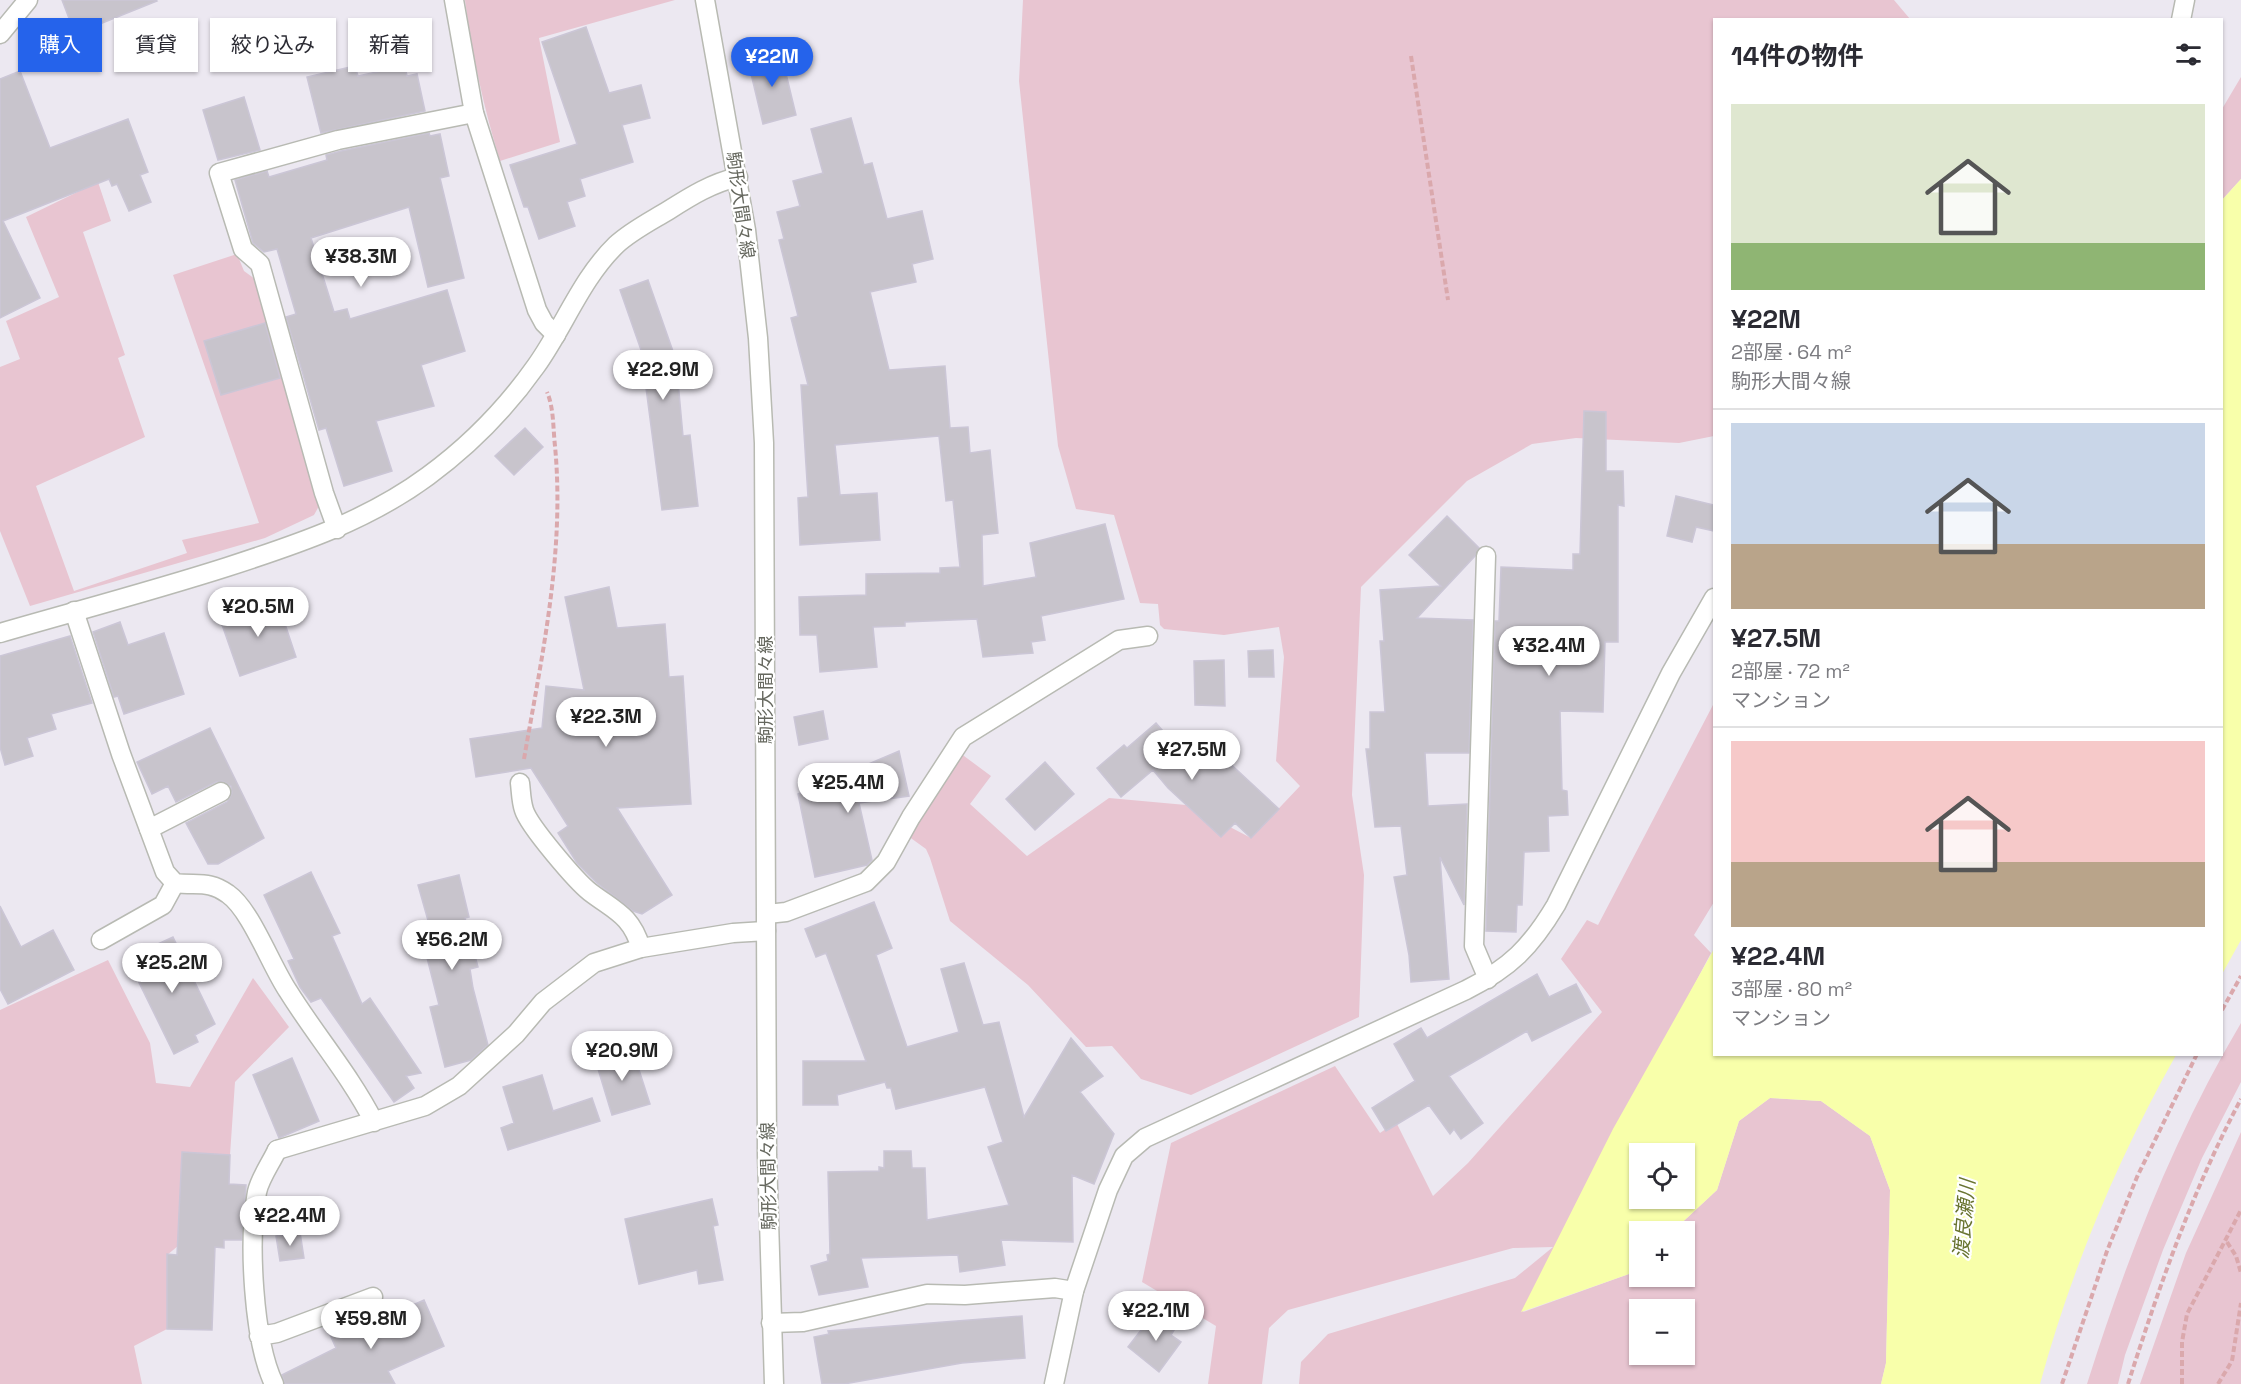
<!DOCTYPE html>
<html lang="ja">
<head>
<meta charset="utf-8">
<style>
  :root { --surface:#fff; --page:#f7f7f7; --text:#2b2b33; --muted:#7c7c81; --line:#e1e1e2; --accent:#2563eb }
  body { margin:0; font-family:"Space Grotesk","Noto Sans JP",sans-serif; background:var(--page); color:var(--text); height:100vh; display:flex; flex-direction:column; font-size:22px; white-space:nowrap }
  * { box-sizing:border-box; margin:0 }
  p { font-size:20px; color:var(--muted) }
  .icon { flex:none; width:33px; height:33px; fill:none; stroke:currentColor; stroke-width:2; stroke-linecap:round; stroke-linejoin:round }
  .map { position:relative; flex:1; overflow:hidden }
  .side { position:absolute; left:1713px; top:18px; width:510px; height:1038px; display:flex; flex-direction:column; background:var(--surface); border-radius:0px; box-shadow:0 2px 4px #0004 }
  .side>* { flex:none }
  .banner { position:absolute; left:18px; top:18px; width:570px; height:54px; display:flex; gap:12px }
  .controls { position:absolute; left:1629px; top:1143px; display:grid; gap:12px }
  .controls a { display:grid; place-items:center; width:66px; height:66px; border-radius:0px; background:var(--surface); box-shadow:0 2px 4px #0004; font-size:30px }
  .price { position:absolute; translate:-50% -51px; padding:0 14px; border-radius:21px; background:#fff; color:#222; font-size:20px; line-height:39px; filter:drop-shadow(0 2px 3px #0008) }
  .price::after { content:''; position:absolute; left:50%; top:36px; width:18px; height:14px; margin-left:-9px; background:inherit; clip-path:polygon(0 0,100% 0,50% 100%) }
  .price.selected { background:var(--accent); color:#fff }
  ul { padding:0; list-style:none }
  li { display:grid; align-content:center; gap:12px; height:318px; padding:0 18px }
  li+li { border-top:2px solid var(--line) }
  li span { display:grid; place-items:center; height:186px; border-radius:0px; color:#555 }
  li>.icon { margin-inline-start:auto }
  span .icon { width:108px; height:108px; fill:#fffc; stroke-width:1 }
  li b { font-size:26px }
  h2 { display:flex; justify-content:space-between; align-items:center; height:72px; padding:0 18px; font-size:26px }
  .tag { padding:0 21px; border-radius:0px; background:var(--surface); box-shadow:0 2px 4px #0004; font-size:21px; line-height:54px }
  .tag.selected { background:var(--accent); color:#fff }
  .map>svg:first-child { display:block }
</style>
</head>
<body>
<div class="map">
<svg width="2241" height="1384" viewBox="0 0 2241 1384">
  <rect width="100%" height="100%" fill="#ece8f1"/>
  <path fill="#e8c5d1" fill-rule="evenodd" d="M465 0H675L539 38 560 142 500 161C484 108 472 55 465 0Z
    M1023 0H1894L1910 19 1714 20V436L1679 443 1576 438 1532 444 1467 481 1361 587 1352 795 1364 875 1359 1017 1191 1095 1141 1079 1112 1046 1086 1047 1028 985 950 921 930 858 926 849 908 836 960 753 991 776 970 804 1027 856 1109 798 1186 805 1221 837 1230 827 1251 838 1300 786 1276 761 1284 657 1279 627 1224 635 1164 629 1160 625 1158 604 1140 603 1114 515 1076 509 1058 446 1019 81Z
    M2241 77V179L2222 200V109Z
    M98 182 111 221 83 232 125 355 118 358 145 437 36 486 74 591 187 553 182 540 259 523 173 275 237 254 244 271 255 279 319 506 314 515 265 538 30 606 0 531V367L20 359 6 321 59 297 26 217Z
    M1714 703V902L1694 935 1711 953 1523 1312 1629 1274 1639 1264 1640 1276H1684V1232L1673 1231 1717 1190 1739 1121 1770 1098 1821 1101 1870 1136 1890 1190 1886 1363 1881 1384H1299L1301 1362 1328 1334 1515 1278 1553 1247 1513 1248 1288 1310 1269 1328 1262 1384H1208L1216 1326 1142 1282 1171 1143 1335 1066 1380 1133 1396 1122 1433 1196 1468 1163 1602 1012 1561 959 1587 920 1598 925ZM1640 1310H1684V1354H1640Z
    M108 960 150 1043 156 1083 190 1087 253 978 289 1027 235 1082 230 1155 182 1153 178 1246 167 1255V1329L134 1346 142 1384H0V1010Z
    M2241 1023V1082L2202 1158 2163 1250 2125 1355 2118 1384H2087C2126 1260 2174 1136 2241 1023Z
    M2241 1132V1384H2140L2186 1253Z"/>
  <path fill="#f8ffaa" fill-rule="evenodd" d="M2241 179V940L2222 974V200Z
    M1714 949V1054L2176 1055C2118 1158 2071 1270 2040 1384H1881L1886 1363 1890 1190 1870 1136 1821 1101 1770 1098 1739 1121 1717 1190 1673 1231 1640 1232 1639 1264 1629 1274 1521 1312 1613 1129ZM1640 1154H1684V1198H1640Z"/>
  <path fill="#c8c4cc" stroke="#cbc6d6" stroke-width="1.5" d="M62 0H156L157 1 75 34Z
    M586 27 609 93 641 85 650 118 622 125 633 162 580 179 585 196 567 202 575 226 539 239 528 207H524L510 165 577 144 542 42Z
    M781 53 796 115 763 124 748 61Z
    M355 66 358 76 405 66 407 76 417 74 425 111 321 133 307 77Z
    M20 71 50 148 128 119 148 172 140 175 151 202 129 211 117 184 112 186 109 179 3 221 40 298 0 318V79Z
    M244 97 260 150 218 160 203 110Z
    M851 118 864 165 872 163 887 219 922 211 933 259 912 264 916 282 870 292 889 370 945 366 950 428 968 427 970 453 990 450 998 533 982 535 983 586 1036 577 1030 543 1105 524 1124 599 1041 616 1045 640 1031 642 1033 653 983 657 977 619 905 622V626L873 627 877 667 820 672 817 635H800L799 597 866 595V574L940 573V568L960 567 953 500 946 501 939 436 835 445 840 495 877 493 880 540 800 545 798 498 808 497 801 385H808L791 318 798 316 779 240 784 239 777 212 800 206 793 181 823 173 811 129Z
    M429 133 430 136 440 134 449 176 440 178 464 278 428 287 409 207 311 238 334 312 347 309 350 319 447 290 465 351 421 365 434 406 376 421 392 471 344 486 326 428 319 430 302 371 286 317 296 314 277 249 264 252 253 243 235 180 267 171 269 177 327 160 326 155 341 151Z
    M648 280 676 360 683 436 690 435 698 506 662 510 646 388 654 387 620 290Z
    M265 323 280 378 221 395 204 341Z
    M1584 411 1606 412V471H1623L1624 506 1618 505V642H1605L1603 712 1560 711 1562 790 1567 791 1568 815 1548 816 1549 851 1524 852 1522 905H1517L1516 932 1486 931 1495 621H1499L1501 567 1573 570V554H1580Z
    M525 428 543 447 514 475 495 456Z
    M1676 496 1714 505V531L1696 527 1692 542 1667 536Z
    M1447 516 1479 548 1475 556 1417 618 1473 620 1469 753H1425L1428 806 1467 804 1464 905 1440 857 1449 979 1411 982 1409 955 1394 877 1407 875 1401 826 1375 827 1366 749H1370V712H1385L1380 641H1384L1380 590 1441 586 1409 555Z
    M609 587 617 628 665 624 669 677 683 676 691 804 617 808 672 895 642 914 633 911 597 883 577 863 558 833 568 826 531 768 476 777 470 739 542 728 546 686 584 690 565 597Z
    M277 600 296 657 240 676 220 619Z
    M120 622 128 645 164 633 184 694 124 714 118 696 114 697 93 632Z
    M70 636 92 703 51 714 56 729 27 738 33 756 5 765 0 747V656Z
    M1273 650 1274 677H1249L1248 651Z
    M1224 660 1225 706 1195 705 1194 661Z
    M823 711 828 739 799 745 794 717Z
    M1156 723 1197 770 1196 732 1279 809 1251 838 1235 823 1221 837 1168 788 1153 770 1121 797 1097 768 1124 745 1127 748Z
    M210 728 264 838 218 864H208L186 823 227 802 232 793 231 786 222 781 216 782 176 802 168 786 152 794 137 762Z
    M899 751 909 796 859 803 872 860 867 865 815 877 798 794Z
    M1045 762 1074 794 1035 830 1006 799Z
    M311 872 340 933 332 936 362 1004 370 998 421 1073 406 1076 414 1088 394 1102 321 998 311 1002 300 987 288 961 294 959 264 895Z
    M459 875 469 917 465 918 478 967 470 969 473 988 488 1045 471 1060 445 1067 430 1007 439 1005 419 926 429 924 418 885Z
    M874 902 892 948 876 955 907 1047 959 1032 941 969 964 963 983 1025 999 1022 1024 1117 1071 1038 1103 1076 1080 1092 1114 1134 1094 1184 1072 1175 1073 1242 1001 1240 1005 1265 960 1272 958 1255 861 1258 868 1287 819 1295 811 1266 828 1261 827 1255 830 1254 828 1172 879 1171V1167L884 1168V1151H911L912 1168H925L927 1220 1009 1205 988 1147 1003 1142 985 1087 896 1109 891 1088H887L885 1082 837 1095 838 1105H803V1061H866L826 953 816 957 805 929Z
    M0 906 21 947 53 930 74 970 8 1004 0 989Z
    M173 937 215 1024 195 1035 198 1042 174 1054 127 958Z
    M1537 974 1549 997 1576 984 1591 1012 1532 1041 1527 1031 1449 1076 1483 1123 1461 1139 1454 1129 1450 1134 1429 1105 1386 1131 1372 1108 1415 1081 1394 1044 1421 1028 1427 1038Z
    M632 1048 650 1104 612 1115 595 1059Z
    M292 1058 319 1121 279 1138 253 1075Z
    M542 1075 553 1111 592 1098 600 1121 508 1150 501 1128 514 1123 503 1087Z
    M182 1152 230 1155 229 1184 246 1185 242 1240H224V1248L215 1247 212 1330 167 1329V1254L177 1255Z
    M712 1199 718 1225 713 1226 723 1280 699 1284 697 1270 639 1284 625 1219Z
    M300 1232 304 1258 280 1261 276 1236Z
    M424 1300 444 1346 388 1371 395 1384H285L282 1375 336 1348 327 1328 351 1317 357 1330Z
    M1155 1312 1176 1327 1171 1335 1181 1342 1159 1372 1128 1347Z
    M1022 1316 1025 1358 962 1363 844 1384H822L814 1337 829 1334 828 1331Z"/>
  <g fill="none" stroke-linecap="round" stroke-linejoin="round">
    <g stroke="#b8bab3" stroke-width="21">
      <path id="service" d="M337 529 324 493 260 264 243 249 219 173 338 140 474 113
        M1486 556 1474 946 1488 979
        M520 783C521 791 521 801 524 810 529 826 576 881 590 892 615 911 631 915 641 948
        M149 829 221 792
        M767 914 786 912 866 882 886 862 911 817 963 737 1119 640 1148 636
        M101 940 163 905 175 883
        M771 1323 803 1322 927 1294 965 1295 1055 1288 1074 1291
        M259 1336 277 1333 373 1297
        M274 1384C253 1340 248 1240 257 1192 260 1178 271 1163 277 1150"/>
    </g>
    <g stroke="#b8bab3" stroke-width="21">
      <path id="minor" d="M454 0 474 113 537 310 544 323 556 335
        M2181 20 2185 0
        M0 34 28 0
        M74 611 121 754 165 872 175 883C197 886 209 880 228 894 251 910 271 966 288 991 316 1036 350 1075 374 1122
        M277 1150 425 1106 459 1086 516 1034 543 1002 594 963 641 948 733 933 766 931
        M1054 1384 1074 1291 1108 1190 1124 1156 1145 1138 1466 990C1510 968 1531 947 1556 905L1671 673 1714 598"/>
    </g>
    <g stroke="#b8bab3" stroke-width="21">
      <path id="tertiary" d="M0 633C76 611 152 591 227 567 298 544 367 521 428 476 469 446 507 407 536 366 564 327 581 279 616 245 631 231 651 221 669 210 691 196 712 183 738 177"/>
    </g>
    <g stroke="#b8bab2" stroke-width="21">
      <path id="secondary" d="M705 0 746 230 758 338 764 443 767 1155 774 1384"/>
    </g>
    <path stroke="#daa8ac" stroke-width="4" stroke-dasharray="6 3" stroke-linecap="butt" d="M1411 56 1448 300
      M524 759C542 655 565 552 555 446 553 429 554 408 547 392
      M2222 1010 2241 976
      M2227 1242 2236 1256 2241 1273
      M2062 1384 2107 1251 2137 1177 2197 1054
      M2128 1384C2159 1287 2193 1189 2241 1099
      M2182 1384V1342L2187 1314 2241 1210
      M2218 1384 2232 1361 2241 1303"/>
    <use href="#service" stroke="#fff" stroke-width="18"/>
    <use href="#minor" stroke="#fff" stroke-width="18"/>
    <use href="#tertiary" stroke="#fff" stroke-width="18"/>
    <use href="#secondary" stroke="#fff" stroke-width="18"/>
  </g>
  <g text-anchor="middle" dominant-baseline="central" stroke-width="4.5" stroke-linejoin="round" paint-order="stroke">
    <g font-size="18" fill="#66685f" stroke="#fff">
      <text transform="translate(741 205) rotate(82)">駒形大間々線</text>
      <text transform="translate(765 690) rotate(-90)">駒形大間々線</text>
      <text transform="translate(768 1176) rotate(-91)">駒形大間々線</text>
    </g>
    <g font-size="20" font-style="italic" fill="#697430" stroke="#fff">
      <text transform="translate(1964 1219) rotate(-85)">渡良瀬川</text>
    </g>
  </g>
</svg>
<div class="controls">
<a><svg class="icon" aria-label="locate" viewBox="0 0 24 24"><circle cx="12" cy="12" r="6"/><path d="M12 2v4M12 18v4M2 12h4M18 12h4"/></svg></a>
<a>+</a>
<a>−</a>
</div>
<b class="price selected" style="left:772px;top:88px">¥22M</b>
<b class="price" style="left:361px;top:288px">¥38.3M</b>
<b class="price" style="left:663px;top:401px">¥22.9M</b>
<b class="price" style="left:258px;top:638px">¥20.5M</b>
<b class="price" style="left:1549px;top:677px">¥32.4M</b>
<b class="price" style="left:606px;top:748px">¥22.3M</b>
<b class="price" style="left:1192px;top:781px">¥27.5M</b>
<b class="price" style="left:848px;top:814px">¥25.4M</b>
<b class="price" style="left:452px;top:971px">¥56.2M</b>
<b class="price" style="left:172px;top:994px">¥25.2M</b>
<b class="price" style="left:622px;top:1082px">¥20.9M</b>
<b class="price" style="left:290px;top:1247px">¥22.4M</b>
<b class="price" style="left:1156px;top:1342px">¥22.1M</b>
<b class="price" style="left:371px;top:1350px">¥59.8M</b>
<div class="banner">
<a class="tag selected">購入</a>
<a class="tag">賃貸</a>
<a class="tag">絞り込み</a>
<a class="tag">新着</a>
</div>
<section class="side">
<h2>14件の物件<svg class="icon" aria-label="filters" viewBox="0 0 24 24"><path d="M4 7h16M4 17h16"/><circle cx="9" cy="7" r="2"/><circle cx="15" cy="17" r="2"/></svg></h2>
<ul>
<li><span style="background:linear-gradient(#dfe7d0 75%,#8fb573 0)"><svg class="icon" aria-label="home" viewBox="0 0 24 24"><path d="M3 11l9-7 9 7M6 9v11h12V9"/></svg></span><div><b>¥22M</b><p>2部屋 · 64 m²</p><p>駒形大間々線</p></div></li>
<li><span style="background:linear-gradient(#c9d6e8 65%,#b9a48a 0)"><svg class="icon" aria-label="home" viewBox="0 0 24 24"><path d="M3 11l9-7 9 7M6 9v11h12V9"/></svg></span><div><b>¥27.5M</b><p>2部屋 · 72 m²</p><p>マンション</p></div></li>
<li><span style="background:linear-gradient(#f6c9c9 65%,#b9a48a 0)"><svg class="icon" aria-label="home" viewBox="0 0 24 24"><path d="M3 11l9-7 9 7M6 9v11h12V9"/></svg></span><div><b>¥22.4M</b><p>3部屋 · 80 m²</p><p>マンション</p></div></li>
</ul>
</section>
</div>
</body>
</html>
